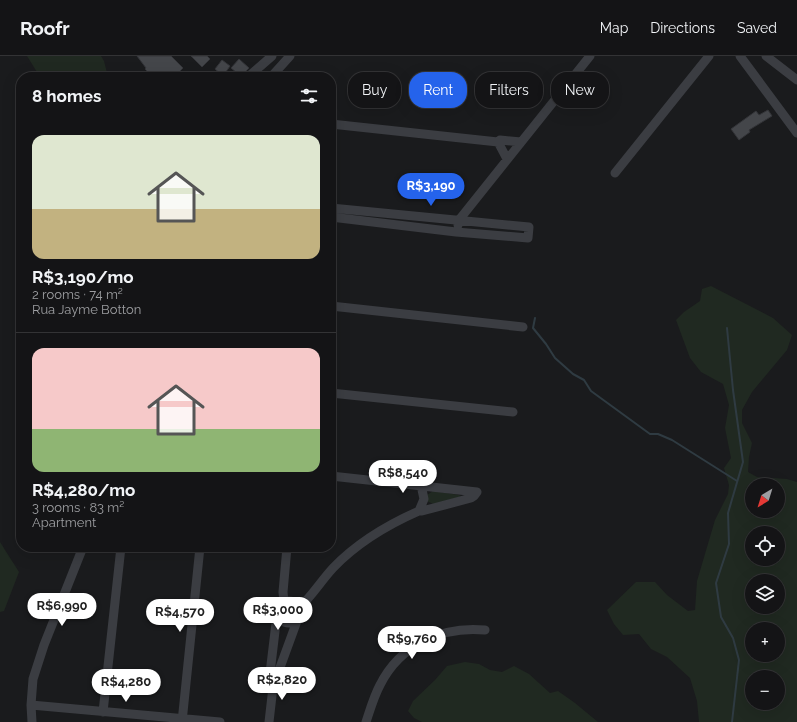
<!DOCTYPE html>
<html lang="en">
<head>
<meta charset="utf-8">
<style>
  :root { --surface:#141416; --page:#1d1d1f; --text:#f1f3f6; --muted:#9d9ea1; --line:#333335; --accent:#2563eb }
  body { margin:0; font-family:Raleway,sans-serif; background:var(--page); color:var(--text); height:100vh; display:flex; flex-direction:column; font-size:15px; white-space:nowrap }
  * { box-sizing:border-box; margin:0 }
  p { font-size:13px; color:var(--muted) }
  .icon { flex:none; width:22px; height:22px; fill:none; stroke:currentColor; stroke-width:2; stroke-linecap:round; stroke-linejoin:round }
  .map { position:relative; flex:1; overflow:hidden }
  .sheet { position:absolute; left:16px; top:16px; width:320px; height:480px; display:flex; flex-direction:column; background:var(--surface); border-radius:16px; box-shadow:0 4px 16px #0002,0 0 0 1px var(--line) }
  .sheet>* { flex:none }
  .top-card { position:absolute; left:348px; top:16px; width:380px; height:36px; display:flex; gap:8px }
  .needle { width:26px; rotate:218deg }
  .buttons { position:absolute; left:745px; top:422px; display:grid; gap:8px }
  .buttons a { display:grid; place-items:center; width:40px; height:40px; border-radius:50%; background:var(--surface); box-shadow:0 4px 16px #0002,0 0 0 1px var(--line); font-size:20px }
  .price { position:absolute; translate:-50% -34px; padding:0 9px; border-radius:14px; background:#fff; color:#222; font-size:13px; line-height:26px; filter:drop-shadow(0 1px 2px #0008) }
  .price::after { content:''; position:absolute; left:50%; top:24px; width:12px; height:9px; margin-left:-6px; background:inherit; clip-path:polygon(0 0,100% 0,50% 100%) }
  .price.selected { background:var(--accent); color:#fff }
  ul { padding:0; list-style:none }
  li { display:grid; align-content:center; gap:8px; height:212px; padding:0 16px }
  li+li { border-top:1px solid var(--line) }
  li span { display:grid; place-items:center; height:124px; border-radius:12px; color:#555 }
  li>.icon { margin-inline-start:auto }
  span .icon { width:72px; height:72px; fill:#fffc; stroke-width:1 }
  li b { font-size:17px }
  h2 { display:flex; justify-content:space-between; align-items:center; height:48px; padding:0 16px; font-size:17px }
  .tag { padding:0 14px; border-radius:16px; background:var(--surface); box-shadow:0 4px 16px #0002,0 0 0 1px var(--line); font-size:14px; line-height:36px }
  .tag.selected { background:var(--accent); color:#fff }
  header { display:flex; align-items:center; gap:24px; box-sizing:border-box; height:56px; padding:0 20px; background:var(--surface); border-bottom:1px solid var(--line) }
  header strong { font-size:19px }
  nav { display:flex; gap:22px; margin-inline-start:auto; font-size:14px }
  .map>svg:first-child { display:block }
</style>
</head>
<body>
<header>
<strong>Roofr</strong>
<nav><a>Map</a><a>Directions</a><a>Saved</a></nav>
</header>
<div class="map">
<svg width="797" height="666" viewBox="0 0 797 666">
  <rect width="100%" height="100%" fill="#1a1b1d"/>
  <path fill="#202921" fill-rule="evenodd" d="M27 0H101L104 5 108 21H40Z
    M711 230 773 262 792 279 787 294 752 336 742 354V367L752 387 749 401 748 416 757 421 787 423 797 426V666H699L697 645 690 622 667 601 651 593 639 578 623 579 614 568 607 554 636 526H655L667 539 688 555 695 554 697 525 715 464 728 438 729 429 724 412 731 402 725 372 729 349 723 328 701 316 690 302 676 264 684 256 700 245 702 233ZM752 429H778V455H752ZM752 477H778V503H752ZM752 525H778V551H752ZM752 573H778V599H752ZM752 621H778V647H752Z
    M433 435 459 439 461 440 460 441 433 448 427 445V439Z
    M0 486 19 516 4 555 0 556Z
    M465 606 479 608 490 614 502 616 514 610 529 618 550 637 558 635 575 647 598 666H422L414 662 408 655 413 645 435 624 447 610Z"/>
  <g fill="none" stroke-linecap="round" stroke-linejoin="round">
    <path stroke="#2f3b42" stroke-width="2" d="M535 262 533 272 546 288 555 302 573 318 584 324 591 335 650 378H658L672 384 737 425
      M727 272 733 334 743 406 728 457 729 488 716 527 721 561 733 582 739 604 732 666"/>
  </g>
  <path fill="#44464a" stroke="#343539" d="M137 0H171L183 12 174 21H169L163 15 157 21H153L145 13 146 12Z
    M191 0H207L210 3 202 11Z
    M239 3 249 12 244 17 242 21 231 12Z
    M222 4 230 10 223 20 215 13Z
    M768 54 772 60 749 74 750 76 739 84 731 73 756 55 759 59Z"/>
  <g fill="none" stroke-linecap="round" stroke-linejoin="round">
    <path stroke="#3b3d42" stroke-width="9" d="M740 0 797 77
      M766 0 797 24
      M248 21 272 0
      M271 21 290 0
      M331 68 498 86 500 84 521 86
      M498 86 507 103
      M615 117 709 0
      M331 152 529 171 528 182 456 176 331 161
      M458 169 459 164 590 0
      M331 250 523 271
      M331 337 513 356
      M331 420 477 436
      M419 455 424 443 421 429
      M278 556a11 11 0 1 1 22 0a11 11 0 1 1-22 0Z
      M284 546 283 536 287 491
      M299 552C312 540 321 525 333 512 357 487 387 469 419 455H422L471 442 474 440 477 436
      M274 622 270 617 276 567 279 561
      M31 649 220 666
      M103 656 121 491
      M32 666 31 649 33 623 44 589 83 491
      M182 666 200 491
      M269 666 274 622 278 617 297 565
      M366 666C370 654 374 640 380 629 400 589 441 570 485 574"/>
  </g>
</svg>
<div class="buttons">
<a><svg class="needle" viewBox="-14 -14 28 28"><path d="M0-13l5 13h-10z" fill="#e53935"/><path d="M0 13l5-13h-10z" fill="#9d9ea1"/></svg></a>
<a><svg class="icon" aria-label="locate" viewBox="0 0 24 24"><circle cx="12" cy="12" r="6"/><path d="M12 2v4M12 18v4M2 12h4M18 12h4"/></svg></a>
<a><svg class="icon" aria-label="layers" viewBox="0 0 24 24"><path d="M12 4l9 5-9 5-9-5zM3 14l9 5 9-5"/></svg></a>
<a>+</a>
<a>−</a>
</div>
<b class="price selected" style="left:431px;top:151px">R$3,190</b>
<b class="price" style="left:403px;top:438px">R$8,540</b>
<b class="price" style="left:62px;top:571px">R$6,990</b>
<b class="price" style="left:278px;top:575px">R$3,000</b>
<b class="price" style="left:180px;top:577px">R$4,570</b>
<b class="price" style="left:412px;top:604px">R$9,760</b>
<b class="price" style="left:282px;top:645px">R$2,820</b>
<b class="price" style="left:126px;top:647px">R$4,280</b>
<div class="top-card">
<a class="tag">Buy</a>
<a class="tag selected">Rent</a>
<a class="tag">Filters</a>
<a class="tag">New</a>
</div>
<section class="sheet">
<h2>8 homes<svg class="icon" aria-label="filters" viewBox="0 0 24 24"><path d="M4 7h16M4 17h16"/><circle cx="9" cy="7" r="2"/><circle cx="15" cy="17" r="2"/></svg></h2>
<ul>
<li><span style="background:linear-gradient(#dfe7d0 60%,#c2b280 0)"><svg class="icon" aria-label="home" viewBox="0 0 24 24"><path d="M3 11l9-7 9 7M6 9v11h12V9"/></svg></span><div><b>R$3,190/mo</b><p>2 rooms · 74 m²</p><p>Rua Jayme Botton</p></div></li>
<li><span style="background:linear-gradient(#f6c9c9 65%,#8fb573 0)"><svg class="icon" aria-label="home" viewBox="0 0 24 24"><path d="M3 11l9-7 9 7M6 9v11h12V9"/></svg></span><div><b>R$4,280/mo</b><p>3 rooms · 83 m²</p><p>Apartment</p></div></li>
</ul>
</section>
</div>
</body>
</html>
